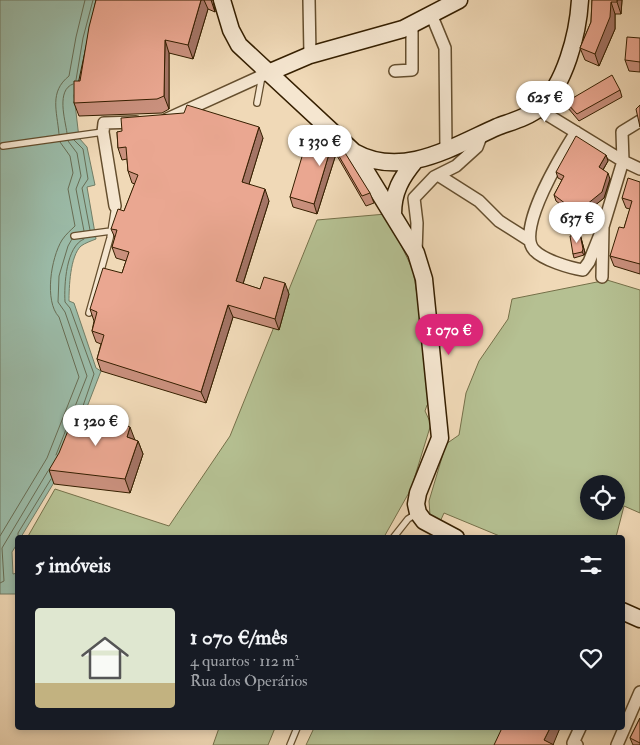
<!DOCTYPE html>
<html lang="pt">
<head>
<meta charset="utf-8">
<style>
  :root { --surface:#171b24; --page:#242831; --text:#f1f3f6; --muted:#9ea1a6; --accent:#db2777 }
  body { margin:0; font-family:"IM FELL Double Pica",serif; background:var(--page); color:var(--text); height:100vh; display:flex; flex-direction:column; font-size:19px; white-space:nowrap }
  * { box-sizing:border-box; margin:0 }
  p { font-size:16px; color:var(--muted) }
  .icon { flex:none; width:28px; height:28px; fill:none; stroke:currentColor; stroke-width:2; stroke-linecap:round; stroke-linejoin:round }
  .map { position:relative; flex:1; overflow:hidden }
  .sheet { position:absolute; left:15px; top:535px; width:610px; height:195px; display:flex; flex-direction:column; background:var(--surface); border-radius:5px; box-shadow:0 2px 8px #0003 }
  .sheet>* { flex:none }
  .fabs { position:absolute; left:580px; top:475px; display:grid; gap:10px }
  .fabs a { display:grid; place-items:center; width:45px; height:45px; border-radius:50%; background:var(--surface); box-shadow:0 2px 8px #0003; font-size:25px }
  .price { position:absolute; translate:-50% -42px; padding:0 11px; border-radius:18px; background:#fff; color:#222; font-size:16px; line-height:32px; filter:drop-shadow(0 1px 2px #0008) }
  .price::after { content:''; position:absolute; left:50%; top:30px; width:15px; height:11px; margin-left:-8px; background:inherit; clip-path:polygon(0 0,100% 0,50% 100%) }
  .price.selected { background:var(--accent); color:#fff }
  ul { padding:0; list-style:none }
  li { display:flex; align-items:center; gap:15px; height:125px; padding:0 20px }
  li span { display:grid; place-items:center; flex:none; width:140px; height:100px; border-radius:5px; color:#555 }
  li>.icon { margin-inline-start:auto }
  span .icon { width:60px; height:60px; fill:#fffc; stroke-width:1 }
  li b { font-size:21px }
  h2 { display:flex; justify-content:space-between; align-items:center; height:60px; padding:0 20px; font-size:21px }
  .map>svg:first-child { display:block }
</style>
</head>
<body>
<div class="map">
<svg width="640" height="745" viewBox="0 0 640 745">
  <rect width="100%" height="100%" fill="#f0d9b7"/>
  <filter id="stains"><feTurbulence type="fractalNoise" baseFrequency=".004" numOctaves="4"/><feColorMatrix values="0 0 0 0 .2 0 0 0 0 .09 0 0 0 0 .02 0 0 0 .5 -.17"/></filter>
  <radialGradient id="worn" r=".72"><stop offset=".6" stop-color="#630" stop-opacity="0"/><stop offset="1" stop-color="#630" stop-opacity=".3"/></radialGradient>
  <path fill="#b5c092" stroke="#757049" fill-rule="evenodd" d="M386 214 413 270 434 400 427 405 425 411 431 424 411 489 384 537 27 538 55 489 169 526 230 436 317 220Z
    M607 280 640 290V513L624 506 616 537H502L444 513 439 524 430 515 429 501 446 444 459 435 466 393 479 361 508 319 512 299ZM589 484H616V511H589Z
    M219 728H275L268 745H213Z
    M314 728H560L552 745H306Z"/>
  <path fill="#9bbba8" stroke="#727d65" d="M0 0H105L89 72 74 95 79 138 87 147 95 185 87 187 96 239C91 241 85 243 81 246 70 256 69 288 69 301L74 303 96 368 101 371 64 466 21 537 18 538 17 544 12 552 13 574 17 573V594H0Z"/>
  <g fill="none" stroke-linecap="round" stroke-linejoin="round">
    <path stroke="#686d54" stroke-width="1" d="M76 80 83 38 93 0
      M67 133C65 119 56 90 73 84
      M59 134C57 111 49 92 69 76L76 37 85 0
      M74 140 83 149 88 179 82 188 90 230
      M68 141 77 153 81 176 76 189 84 231
      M83 406 94 374 70 308 65 302C64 285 66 246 84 239
      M56 455 87 376 65 312 58 302 59 276 68 246 72 239
      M0 536 47 458 79 377 59 317C44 301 51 258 62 240 66 234 71 230 75 226L68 189 73 173 70 156 60 142
      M18 538V533L51 479
      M0 583 4 581 2 548 48 471"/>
    <g stroke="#644e2e" stroke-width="8">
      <path id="lane" d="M257 103 262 76
        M3 146 103 132
        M74 236 111 231
        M89 313 110 238 115 206
        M393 538 408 519 416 514
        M290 745 297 728"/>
    </g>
    <g stroke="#644e2e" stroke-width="14">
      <path id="street" d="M309 0 310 55
        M431 14 445 48 446 149
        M395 71 412 70V24
        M538 109 623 161 640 169
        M167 119 268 73
        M576 132C564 151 515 230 534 250 543 260 570 268 583 270L589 262 603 227
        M438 175 479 201 499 221 529 240
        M115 206 103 132 104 123 136 122
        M416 253 417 223 414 198 434 177 456 166 477 147 482 134
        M602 277 603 227 623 161 622 132 640 121
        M577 745 573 743 580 728
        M617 745 640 692"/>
    </g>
    <g stroke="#351f00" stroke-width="19">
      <path id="secondary" d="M222 0 231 30 239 45 354 152 416 253 424 279 440 438 418 493 416 504 418 513 424 521 456 538
        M268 73 310 55 403 29 459 0
        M354 152C402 179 452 147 497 127 510 122 529 117 539 108 565 85 578 34 580 0
        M393 214C393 192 401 178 415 161
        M622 611 640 619"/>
    </g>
    <use href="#lane" stroke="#f5e6d0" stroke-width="5.5"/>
    <use href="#street" stroke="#f5e6d0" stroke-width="11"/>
    <use href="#secondary" stroke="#f5e6d0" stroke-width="16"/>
  </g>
  <path fill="#c9907d" stroke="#351f00" d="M96 0H213L215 12 208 9 193 59 169 53V109L162 113 79 116 74 103Z
    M592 0H622L621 14H615V29L599 66 585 60 580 48 591 22Z
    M640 38V72L629 71 625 60Z
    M620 90 622 97 579 121 568 108 566 102Z
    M318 126 370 193 374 203 366 206 336 154 317 214 293 207 290 197Z
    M117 132 263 138 249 184 269 201 243 284 260 289 289 294 279 330 233 317 206 403 101 371 97 359 101 344 96 342 92 331 94 321 90 309 122 273 126 261 116 258 112 247 115 238 111 229 124 211 135 184 132 183 128 171 127 159 122 160 118 148Z
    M606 155 608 161 603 170 610 179 604 198 572 224 563 215 561 209 564 207 556 201 554 195 562 180 558 178 556 172Z
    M640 182V274L614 266 610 256 624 228 630 209 626 208 622 198Z
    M580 234 585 253 584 255 574 258 573 254Z
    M134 440 138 441 143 454 130 493 54 484 49 470Z
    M640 718V745H633L630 738Z"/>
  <path fill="#a47566" stroke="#351f00" d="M201 0H204L208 9 193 59 188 45Z
    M211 0H213L215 12Z
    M617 0H622L621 14 617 2Z
    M611 2 615 14V29L599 66 595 54Z
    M165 40 169 53V109L164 96Z
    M259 127 263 138 246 194 242 182Z
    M332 144 336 154 317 214 314 204Z
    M606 155 608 161 601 173 599 167Z
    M608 173 610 179 604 198 572 224 570 218Z
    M265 189 269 201 240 293 236 281Z
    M580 234 585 253 584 255 582 252Z
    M285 283 289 294 279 330 275 319Z
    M228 305 233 317 206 403 201 392Z
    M130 427 135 440 127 437Z
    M138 441 143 454 130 493 125 479Z
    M550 728H560L553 745 544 740Z"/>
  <path fill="#eaa791" stroke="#351f00" d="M96 0H201L188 45 165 40 164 96 157 99 74 103V81H80L89 27Z
    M592 0H617V2H611L610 17 595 54 580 48 591 22Z
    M627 37 640 38V62L625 60Z
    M612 75 620 90 577 114 566 102Z
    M187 105 259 127 242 182 265 189 236 281 260 289 264 277 285 283 275 319 228 305 201 392 97 359 104 335 92 331 97 312 90 309 103 268 122 273 129 252 112 247 117 230 111 229 118 209 124 211 138 175 128 171 126 147 118 148 117 132 122 131 121 118 184 113Z
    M640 105V127L636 109Z
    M318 126 342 148 370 193 362 196 332 144 314 204 290 197 309 133Z
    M576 136 606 155 599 167 608 173 602 192 570 218 561 209 566 204 554 195 564 176 556 172Z
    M628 178 640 182V264L610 256 619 227 624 228 632 201 622 198Z
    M580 234 583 249 582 252 573 254 570 236Z
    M78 406 130 427 127 437 138 441 125 479 49 470 59 453Z
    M640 718V743L630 738Z
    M502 728H550L544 740 554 745H494Z"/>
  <rect width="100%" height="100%" filter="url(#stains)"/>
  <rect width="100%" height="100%" fill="url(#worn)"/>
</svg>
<div class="fabs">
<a><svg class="icon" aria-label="locate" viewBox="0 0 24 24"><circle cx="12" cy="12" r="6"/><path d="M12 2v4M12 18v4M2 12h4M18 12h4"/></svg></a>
</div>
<b class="price" style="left:545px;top:123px">625 €</b>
<b class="price" style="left:320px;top:167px">1 330 €</b>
<b class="price" style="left:577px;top:244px">637 €</b>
<b class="price selected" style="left:449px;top:356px">1 070 €</b>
<b class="price" style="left:96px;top:447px">1 320 €</b>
<section class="sheet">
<h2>5 imóveis<svg class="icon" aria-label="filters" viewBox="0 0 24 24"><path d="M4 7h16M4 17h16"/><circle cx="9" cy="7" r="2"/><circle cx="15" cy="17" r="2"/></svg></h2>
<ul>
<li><span style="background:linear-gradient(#dfe7d0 75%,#c2b280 0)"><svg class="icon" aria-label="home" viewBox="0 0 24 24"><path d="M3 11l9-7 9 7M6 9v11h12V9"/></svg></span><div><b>1 070 €/mês</b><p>4 quartos · 112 m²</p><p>Rua dos Operários</p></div><svg class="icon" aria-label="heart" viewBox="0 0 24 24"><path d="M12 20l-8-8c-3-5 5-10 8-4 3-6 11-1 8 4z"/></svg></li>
</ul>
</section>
</div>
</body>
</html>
